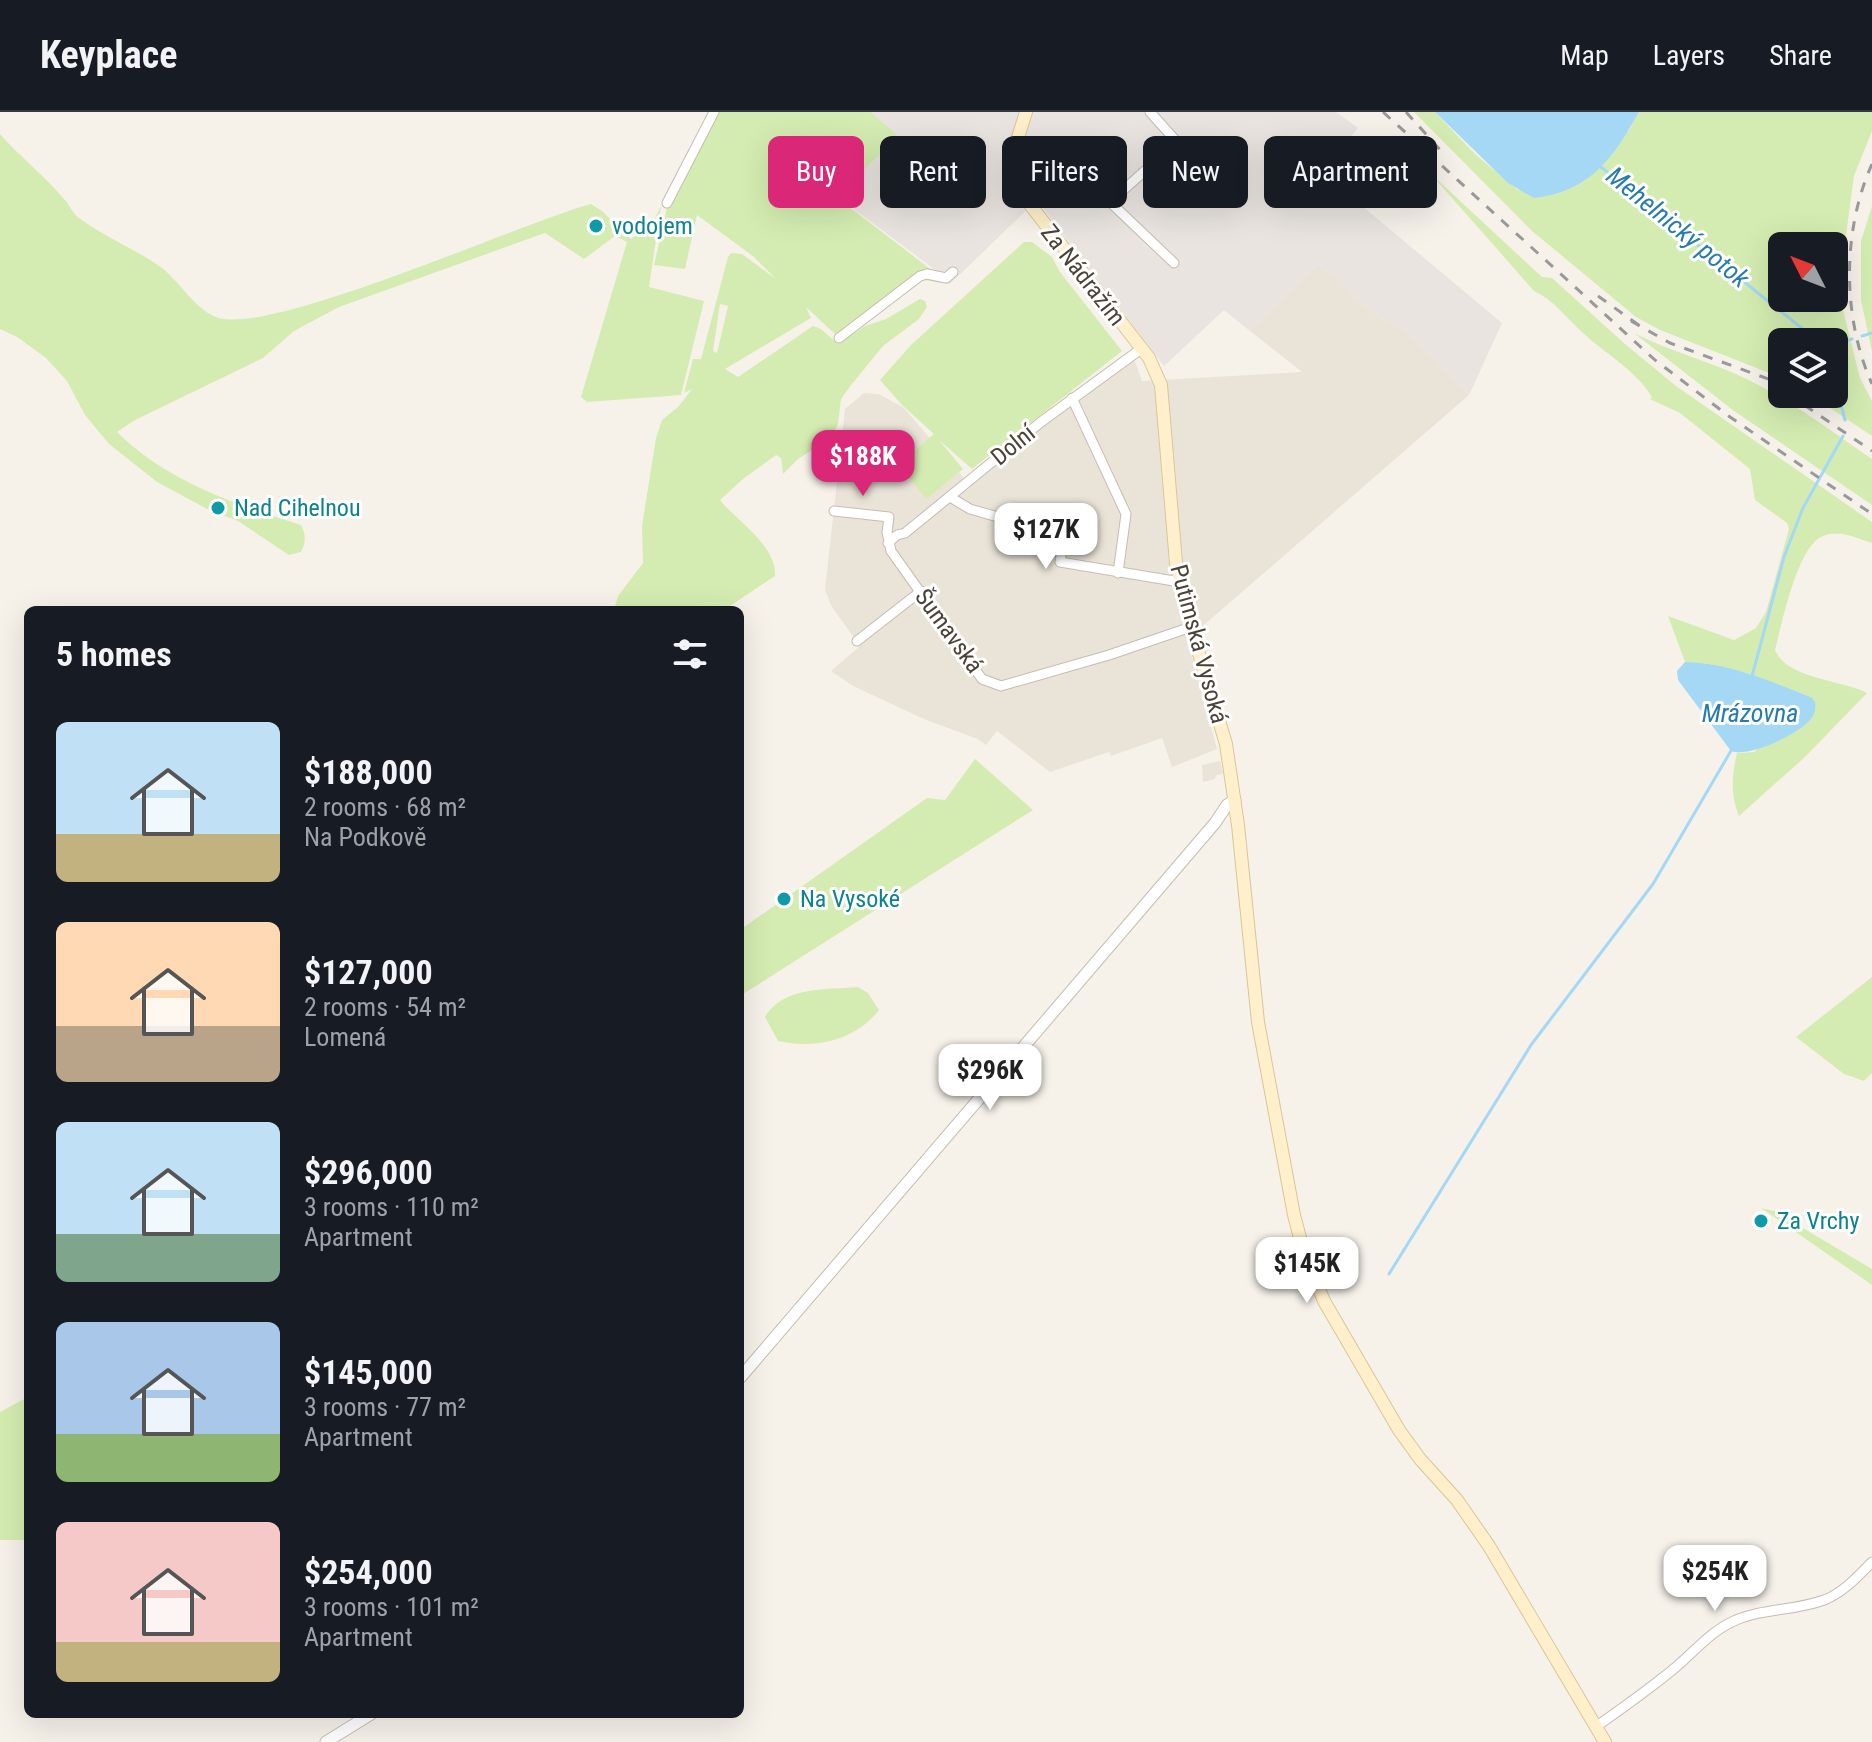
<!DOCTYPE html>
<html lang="en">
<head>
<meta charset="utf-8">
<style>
  :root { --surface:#171b24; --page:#20242c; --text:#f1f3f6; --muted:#9ea1a6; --line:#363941; --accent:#db2777 }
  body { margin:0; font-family:"Roboto Condensed",sans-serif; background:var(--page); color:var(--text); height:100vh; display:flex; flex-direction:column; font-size:30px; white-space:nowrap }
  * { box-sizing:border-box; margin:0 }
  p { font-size:26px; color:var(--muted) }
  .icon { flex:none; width:44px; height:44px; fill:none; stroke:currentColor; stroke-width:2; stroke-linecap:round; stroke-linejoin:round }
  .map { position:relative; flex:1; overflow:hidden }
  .sheet { position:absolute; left:24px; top:494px; width:720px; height:1112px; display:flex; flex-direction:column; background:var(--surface); border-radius:12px; box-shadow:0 8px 32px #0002 }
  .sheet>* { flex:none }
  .top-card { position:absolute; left:768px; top:24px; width:760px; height:72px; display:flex; gap:16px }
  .needle { width:52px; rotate:312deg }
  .buttons { position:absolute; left:1768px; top:120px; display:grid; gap:16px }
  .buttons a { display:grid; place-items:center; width:80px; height:80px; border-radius:12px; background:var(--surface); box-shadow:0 8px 32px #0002; font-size:40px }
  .price { position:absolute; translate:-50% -68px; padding:0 18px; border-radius:16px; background:#fff; color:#222; font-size:26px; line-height:52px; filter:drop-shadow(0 2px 4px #0008) }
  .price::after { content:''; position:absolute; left:50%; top:48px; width:24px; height:18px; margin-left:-12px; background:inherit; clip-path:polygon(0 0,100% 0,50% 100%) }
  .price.current { background:var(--accent); color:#fff }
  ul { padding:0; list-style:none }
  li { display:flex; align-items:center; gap:24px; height:200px; padding:0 32px }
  li span { display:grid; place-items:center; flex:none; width:224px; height:160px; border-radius:12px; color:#555 }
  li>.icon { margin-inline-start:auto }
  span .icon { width:96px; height:96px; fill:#fffc; stroke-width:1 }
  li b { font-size:34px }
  h2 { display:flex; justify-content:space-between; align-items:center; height:96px; padding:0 32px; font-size:34px }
  .tag { padding:0 28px; border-radius:12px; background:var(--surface); box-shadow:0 8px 32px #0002; font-size:28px; line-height:72px }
  .tag.current { background:var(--accent); color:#fff }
  header { display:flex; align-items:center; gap:48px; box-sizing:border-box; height:112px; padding:0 40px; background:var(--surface); border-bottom:2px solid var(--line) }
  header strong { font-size:38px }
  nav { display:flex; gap:44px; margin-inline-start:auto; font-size:28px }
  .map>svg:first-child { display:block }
</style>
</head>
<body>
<header>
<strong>Keyplace</strong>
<nav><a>Map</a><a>Layers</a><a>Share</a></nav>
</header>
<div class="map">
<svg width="1872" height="1630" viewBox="0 0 1872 1630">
  <rect width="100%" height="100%" fill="#f6f2ea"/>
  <path fill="#eae4d8" d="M1318 152 1351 178 1348 182 1388 211 1389 208 1417 230 1469 283 1204 513 1186 524 1217 637 1172 655 1162 626 1111 644 1109 640 1050 660 997 619 986 633 978 627 926 608 853 574 831 559 860 534 832 495 825 478 845 297 864 281 879 282 904 296 970 373 1072 291 1131 238 1142 269 1302 260 1250 219Z
    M1220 649 1223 662 1216 663 1215 667 1203 670 1202 653Z"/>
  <path fill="#e9e4df" d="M871 0H1336L1358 16 1329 52 1320 44 1312 52 1502 211 1469 283 1417 230 1390 209 1388 211 1348 182 1350 178 1318 152 1250 219 1224 198 1164 254 1037 88 950 172 926 151 835 83 898 26Z"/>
  <path fill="#d4ecb1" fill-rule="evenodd" d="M714 0H871L899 25 835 84 950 172 924 168 838 225 806 195 811 206 725 257 738 265 813 214 821 217 838 232 865 214 886 207 920 187 925 189 927 195 919 207 883 234 852 272 841 287 838 312 832 325 798 347 783 362 781 346 776 343 743 367 720 388C737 409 777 434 775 464L724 498H614L618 484 643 451 642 414 656 326 662 308 678 295 692 277 684 281 693 247H701L728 145 731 141 742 142 776 167 754 145 697 103 685 157 654 153 670 83ZM720 192 728 194 717 241 713 239Z
    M1414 0H1435L1475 42 1518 78 1629 18 1639 0H1872V19L1854 64 1840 168 1843 198 1860 266 1872 289V324L1809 282H1834V230H1782V266L1660 218 1636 205 1532 119ZM1782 134H1834V186H1782Z
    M0 22C20 45 45 64 64 87 70 93 72 101 79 106 104 125 136 137 162 156 180 170 194 196 216 205 267 226 523 110 591 92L602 99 631 127 651 114 661 94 649 175 704 189 681 283 587 290 581 285 627 130 615 124 584 147 545 121 339 195 294 219 263 246 135 308 117 320C166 369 237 393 301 413 306 423 306 430 301 440L289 443 238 409 207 397 157 370 109 332 85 303 67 269 46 246 17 225 0 217Z
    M1430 61 1542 165 1552 166 1625 232 1676 274 1872 410V431C1856 426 1840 417 1823 424 1797 434 1782 512 1775 538 1787 567 1842 568 1867 581L1805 645 1739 704C1730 683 1732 663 1737 641L1754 640 1811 585C1772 571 1728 550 1685 550L1668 504 1734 528 1756 516 1766 500 1789 417 1787 411 1755 388 1750 357 1680 301 1650 287 1652 285C1635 257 1605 242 1582 220 1565 205 1554 188 1534 179Z
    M1872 94V240L1861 188V129Z
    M1024 130H1032L1052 145 1060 160 1122 239 972 357 939 328 963 357 926 387 899 352 934 322 902 293 880 268 911 233Z
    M1634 221C1667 238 1702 247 1736 262 1785 284 1828 317 1872 347V393L1734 299Z
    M975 647 1033 698 740 884V818L927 686 945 688Z
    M1872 865V961L1864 969 1844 962 1796 925Z
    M858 875 868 881 879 898C855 929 815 937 778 929L765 905C783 874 825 878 858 875Z
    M1761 1096 1774 1099 1872 1157V1173Z
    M28 1285V1428H0V1300Z"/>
  <path fill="#a4d8f5" d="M1435 0H1639C1613 46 1591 79 1534 86L1508 71Z
    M1070 52 1097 83C1080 93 1061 93 1047 78Z
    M1685 550C1727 550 1772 570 1811 585L1815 590C1816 597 1815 601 1811 607 1799 622 1749 646 1731 639L1678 568 1677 559Z"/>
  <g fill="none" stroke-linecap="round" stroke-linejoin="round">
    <path stroke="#a4d8f5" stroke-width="3" d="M1601 55 1819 230
      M1862 224 1872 221
      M1834 232 1852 227
      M1834 266 1845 308
      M1751 568 1784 445 1803 396 1843 324
      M1389 1162 1531 933 1653 772 1732 637"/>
    <g stroke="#c5bcaf" stroke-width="11">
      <path id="minor" d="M1150 0 1177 30 1110 90 1174 151
        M667 91 714 0
        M839 226 920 164 927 162 946 166 953 160
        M1072 286 1126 402 1118 461
        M950 385 970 397 1064 424 1060 450 1180 470
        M834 399 889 405 887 420 891 439 982 567 1001 574 1109 543 1191 515
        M888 431 897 423 905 421 1041 310 1141 237
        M857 529 921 479
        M1597 1614C1624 1595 1651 1576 1676 1555 1695 1539 1711 1519 1734 1509 1763 1496 1795 1499 1824 1488 1843 1481 1858 1464 1872 1450"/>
    </g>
    <g stroke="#c5bcaf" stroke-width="13">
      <path id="tertiary" d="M740 1266 1215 711 1227 693 1235 688
        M326 1630 371 1602"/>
    </g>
    <g stroke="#d9c598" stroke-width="14">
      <path id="secondary" d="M1026 0 1010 51 1011 68 1149 246 1161 273 1176 451 1191 515 1226 632 1238 713 1258 910 1294 1103 1304 1141 1324 1189 1399 1318 1420 1347 1457 1388 1489 1434 1605 1630"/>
    </g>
    <use href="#minor" stroke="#fff" stroke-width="9"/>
    <use href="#tertiary" stroke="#fff" stroke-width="11"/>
    <use href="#secondary" stroke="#fff0cb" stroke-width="12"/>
    <path stroke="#999" stroke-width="3" stroke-dasharray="10 10" stroke-linecap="butt" d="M1383 0 1655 248 1730 305 1872 402
      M1406 0 1442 40
      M1872 52C1842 119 1842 205 1872 272
      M1598 184 1640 214
      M1631 209 1670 231 1782 272
      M1788 282 1872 339"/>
  </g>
  <g fill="#0f9aa8" stroke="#fff" stroke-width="3">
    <circle cx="596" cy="114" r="8"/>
    <circle cx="218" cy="396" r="8"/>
    <circle cx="784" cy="787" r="8"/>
    <circle cx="1761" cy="1109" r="8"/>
  </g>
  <g text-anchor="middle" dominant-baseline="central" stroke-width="6" stroke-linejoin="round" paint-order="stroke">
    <g font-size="24" fill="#0d838f" stroke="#fff" text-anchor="start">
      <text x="612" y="114">vodojem</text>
      <text x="234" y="396">Nad Cihelnou</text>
      <text x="800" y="787">Na Vysoké</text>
      <text x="1777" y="1109">Za Vrchy</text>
    </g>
    <g font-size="24" fill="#4b4237" stroke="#fff">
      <text transform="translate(1083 163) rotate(52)">Za Nádražím</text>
      <text transform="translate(1013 333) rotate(-39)">Dolní</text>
      <text transform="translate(949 519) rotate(54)">Šumavská</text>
      <text transform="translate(1199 532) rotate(75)">Putimská Vysoká</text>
    </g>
    <g font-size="26" font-style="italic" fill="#267bae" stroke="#fff">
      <text transform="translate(1678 115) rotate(39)">Mehelnický potok</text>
      <text x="1750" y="601">Mrázovna</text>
    </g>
  </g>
</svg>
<div class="buttons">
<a><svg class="needle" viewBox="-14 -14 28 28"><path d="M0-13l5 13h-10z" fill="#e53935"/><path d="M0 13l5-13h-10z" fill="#9ea1a6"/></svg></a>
<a><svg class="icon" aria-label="layers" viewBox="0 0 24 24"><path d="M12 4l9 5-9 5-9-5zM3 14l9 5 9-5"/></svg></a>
</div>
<b class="price current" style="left:863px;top:386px">$188K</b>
<b class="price" style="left:1046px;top:459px">$127K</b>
<b class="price" style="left:990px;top:1000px">$296K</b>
<b class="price" style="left:1307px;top:1193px">$145K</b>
<b class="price" style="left:1715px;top:1501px">$254K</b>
<div class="top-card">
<a class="tag current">Buy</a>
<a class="tag">Rent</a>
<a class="tag">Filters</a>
<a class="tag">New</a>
<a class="tag">Apartment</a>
</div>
<section class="sheet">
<h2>5 homes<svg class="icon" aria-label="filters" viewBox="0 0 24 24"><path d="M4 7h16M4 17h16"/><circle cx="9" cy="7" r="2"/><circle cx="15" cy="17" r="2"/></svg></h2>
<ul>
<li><span style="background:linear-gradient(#bfe0f5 70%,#c2b280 0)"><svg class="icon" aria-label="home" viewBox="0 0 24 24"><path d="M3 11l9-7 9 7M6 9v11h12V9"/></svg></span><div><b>$188,000</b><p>2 rooms · 68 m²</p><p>Na Podkově</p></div></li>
<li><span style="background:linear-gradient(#ffd9b3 65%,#b9a48a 0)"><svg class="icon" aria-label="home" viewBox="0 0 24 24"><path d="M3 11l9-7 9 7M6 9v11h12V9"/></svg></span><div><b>$127,000</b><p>2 rooms · 54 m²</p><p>Lomená</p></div></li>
<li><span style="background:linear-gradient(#bfe0f5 70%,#7fa58c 0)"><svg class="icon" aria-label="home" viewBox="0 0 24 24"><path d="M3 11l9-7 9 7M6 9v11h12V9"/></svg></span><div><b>$296,000</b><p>3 rooms · 110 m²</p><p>Apartment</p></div></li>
<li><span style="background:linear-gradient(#a9c7e8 70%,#8fb573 0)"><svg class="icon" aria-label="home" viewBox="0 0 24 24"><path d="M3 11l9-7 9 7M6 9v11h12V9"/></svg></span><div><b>$145,000</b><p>3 rooms · 77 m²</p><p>Apartment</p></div></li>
<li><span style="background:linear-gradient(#f6c9c9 75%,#c2b280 0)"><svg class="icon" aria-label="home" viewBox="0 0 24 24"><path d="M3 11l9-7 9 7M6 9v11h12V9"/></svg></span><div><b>$254,000</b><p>3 rooms · 101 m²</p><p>Apartment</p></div></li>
</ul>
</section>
</div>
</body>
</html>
